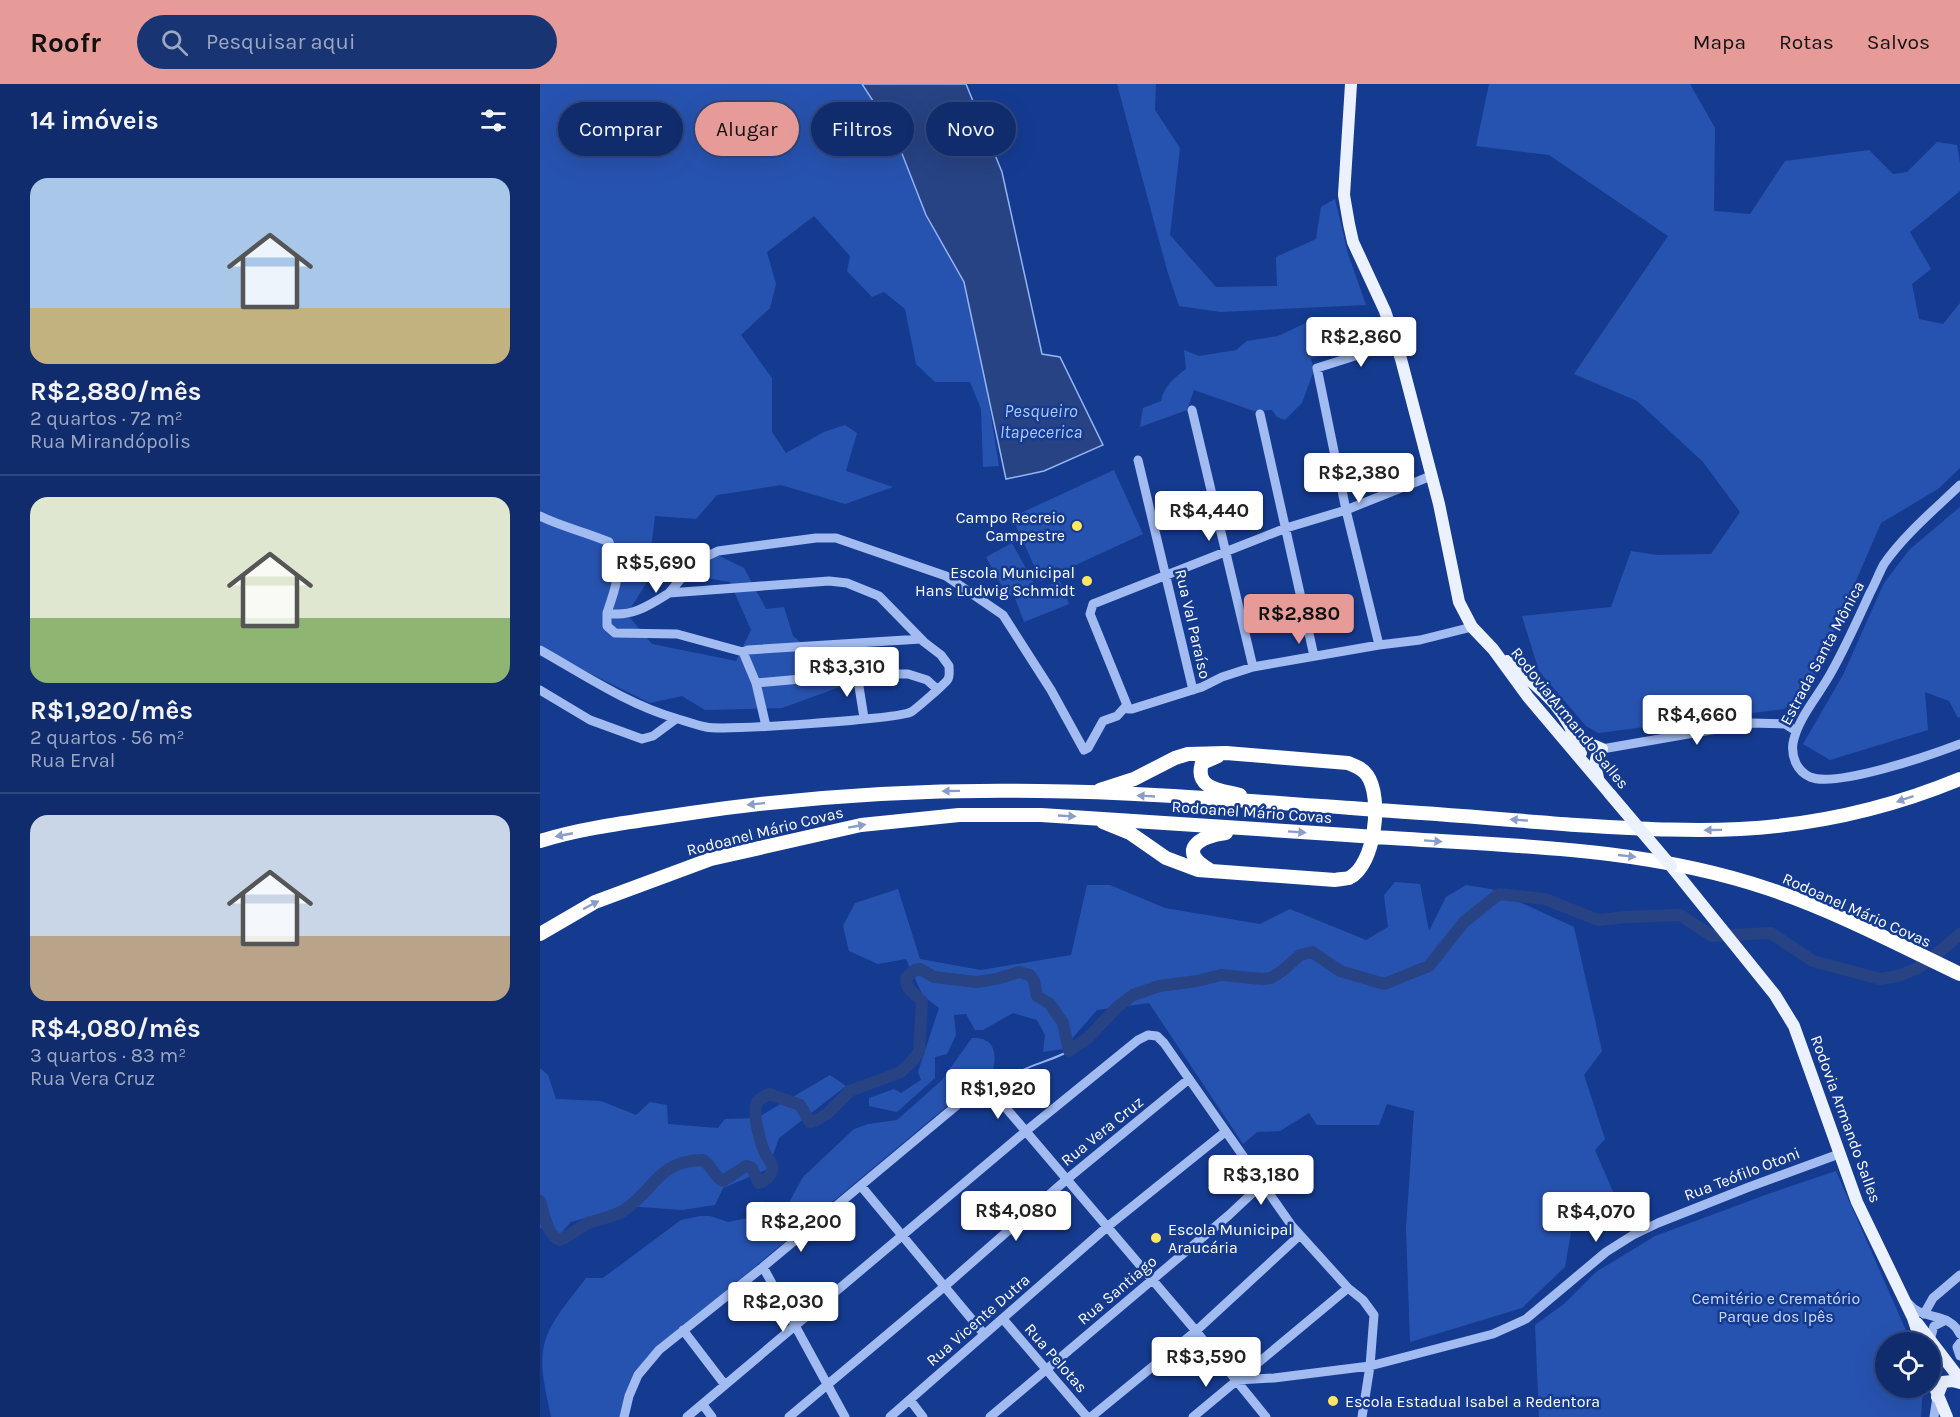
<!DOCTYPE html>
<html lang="pt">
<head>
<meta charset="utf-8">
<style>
  :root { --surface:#102c6d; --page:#193472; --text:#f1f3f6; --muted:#9ca7c2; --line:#304880; --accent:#e69b98 }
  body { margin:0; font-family:Karla,sans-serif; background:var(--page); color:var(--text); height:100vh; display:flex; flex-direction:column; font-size:22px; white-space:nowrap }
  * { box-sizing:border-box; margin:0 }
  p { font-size:20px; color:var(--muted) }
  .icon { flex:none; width:33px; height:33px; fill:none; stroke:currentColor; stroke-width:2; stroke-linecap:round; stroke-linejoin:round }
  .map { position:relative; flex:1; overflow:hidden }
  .drawer { display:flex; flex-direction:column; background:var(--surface); width:540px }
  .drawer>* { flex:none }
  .top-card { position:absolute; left:18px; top:18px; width:570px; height:54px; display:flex; gap:12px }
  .buttons { position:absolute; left:1335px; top:1248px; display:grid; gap:12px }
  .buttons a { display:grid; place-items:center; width:66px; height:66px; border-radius:50%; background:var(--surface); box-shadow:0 6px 24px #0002,0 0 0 2px var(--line); font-size:30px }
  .price { position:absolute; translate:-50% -51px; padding:0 14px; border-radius:6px; background:#fff; color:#222; font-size:20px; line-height:39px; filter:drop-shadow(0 2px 3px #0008) }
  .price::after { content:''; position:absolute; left:50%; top:36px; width:18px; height:14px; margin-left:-9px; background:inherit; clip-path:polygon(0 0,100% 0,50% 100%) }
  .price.active { background:var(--accent); color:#111 }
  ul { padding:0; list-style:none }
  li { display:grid; align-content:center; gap:12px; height:318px; padding:0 30px }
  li+li { border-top:2px solid var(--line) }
  li span { display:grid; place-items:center; height:186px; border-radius:18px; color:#555 }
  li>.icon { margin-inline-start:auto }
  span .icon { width:108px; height:108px; fill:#fffc; stroke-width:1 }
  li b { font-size:26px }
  h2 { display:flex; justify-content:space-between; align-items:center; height:72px; padding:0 30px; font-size:26px }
  .tag { padding:0 21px; border-radius:27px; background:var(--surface); box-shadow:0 6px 24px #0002,0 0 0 2px var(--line); font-size:21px; line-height:54px }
  .tag.active { background:var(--accent); color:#111 }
  header { display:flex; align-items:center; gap:36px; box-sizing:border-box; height:84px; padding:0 30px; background:var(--accent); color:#111 }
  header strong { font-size:28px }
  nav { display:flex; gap:33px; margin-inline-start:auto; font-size:21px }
  .search { width:420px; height:54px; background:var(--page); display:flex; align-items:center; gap:15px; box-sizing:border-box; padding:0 21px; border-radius:33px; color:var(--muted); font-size:22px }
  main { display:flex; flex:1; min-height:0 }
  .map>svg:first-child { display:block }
</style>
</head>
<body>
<header>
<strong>Roofr</strong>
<div class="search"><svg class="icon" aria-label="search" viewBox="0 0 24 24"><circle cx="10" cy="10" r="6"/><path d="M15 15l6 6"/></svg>Pesquisar aqui</div>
<nav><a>Mapa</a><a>Rotas</a><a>Salvos</a></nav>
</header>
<main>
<section class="drawer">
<h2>14 imóveis<svg class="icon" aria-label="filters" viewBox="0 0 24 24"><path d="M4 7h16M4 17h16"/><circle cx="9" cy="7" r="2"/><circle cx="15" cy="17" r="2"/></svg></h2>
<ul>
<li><span style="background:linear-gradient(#a9c7e8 70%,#c2b280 0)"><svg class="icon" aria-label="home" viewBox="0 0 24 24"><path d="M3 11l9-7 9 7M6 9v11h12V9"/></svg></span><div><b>R$2,880/mês</b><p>2 quartos · 72 m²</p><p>Rua Mirandópolis</p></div></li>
<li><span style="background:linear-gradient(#dfe7d0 65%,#8fb573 0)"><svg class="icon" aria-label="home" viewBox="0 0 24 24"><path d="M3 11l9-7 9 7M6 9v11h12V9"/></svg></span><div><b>R$1,920/mês</b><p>2 quartos · 56 m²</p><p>Rua Erval</p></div></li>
<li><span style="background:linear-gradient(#c9d6e8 65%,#b9a48a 0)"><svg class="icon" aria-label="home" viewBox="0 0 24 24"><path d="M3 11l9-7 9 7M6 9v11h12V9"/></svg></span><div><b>R$4,080/mês</b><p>3 quartos · 83 m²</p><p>Rua Vera Cruz</p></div></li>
</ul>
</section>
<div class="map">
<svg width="1420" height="1333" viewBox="0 0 1420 1333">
  <rect width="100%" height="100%" fill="#153b91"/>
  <path fill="#2753b0" d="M0 0H337L399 131 443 250V282L459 382 443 383 441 325 430 298H395L376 280 365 225 344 208 332 213 307 187 310 172 274 132 227 168 236 200 230 224 201 251 232 294V348L246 369 284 348 305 341 317 349 306 387 353 403 305 420 241 401 177 411 156 435 115 432 107 498 87 530 112 560 196 577 211 546 190 498 155 492 169 467 204 484 226 525 244 523 253 552 294 587 300 603 242 624 165 626 142 612 110 619 5 567H0Z
    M577 0H616L615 26 640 64 630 151 676 203 737 202 736 173 776 155 781 123 795 115 808 170 826 221 680 228 639 222 627 186Z
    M949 0H1150L1175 44 1174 127 1210 130 1245 77 1329 66 1353 90 1367 88 1397 58 1417 61 1420 79V107L1370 148 1391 185 1372 200 1379 235 1403 240 1420 219V384L1398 405 1341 439 1270 603 1244 625 1058 649 1046 642 999 587 982 532 1071 523 1091 467 1117 471 1171 470 1200 428 1163 378 1097 317 1034 290 1128 152 1009 71 936 62Z
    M827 233 845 240 844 254 812 266 771 275 774 286 762 319 745 336 737 333 732 326 714 327 654 306 647 326 600 343 603 324 621 317C624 302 634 294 646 285L644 266 659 272 696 266 707 257 738 252 770 237Z
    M574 386 603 450 501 497 472 433Z
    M1420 423V633L1418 634 1409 617 1385 608 1388 646 1290 676 1263 660 1303 591 1344 499 1369 466Z
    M472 459 494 499 468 513 446 473Z
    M520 497 529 520 484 538 475 514Z
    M855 798 880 800 889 847 906 813 926 801 951 805 1034 843 1062 967 1044 991 1065 1055 1055 1066 1084 1133 1033 1137 1025 1183 982 1224 870 1258 866 1144 874 1027 847 1020 839 1041H777L769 1029 740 1047 717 1048 703 1060 609 919 557 926 523 965 503 968 505 951 497 936 473 929 443 946H435L426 930 414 931 416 951 407 970 395 973V994L357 1028 329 1022V1014L354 1005 361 1009 381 996 378 988 399 924 383 912 366 875 338 880 309 867 303 842 315 819 358 805 380 875 441 886 531 871 547 801H570L625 824 720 840 750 825 826 856 848 843 844 811Z
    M432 954C464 953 454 984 449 1003H434L425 1007 107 1273 99 1284 83 1333H11C7 1312 0 1288 3 1267 6 1240 31 1215 46 1194H63L141 1136 160 1132H170L188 1138 213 1133 222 1117 234 1124 247 1122 263 1093 314 1045 328 1040 357 1036 401 997Z
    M0 984 8 991 16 1015 61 1017 96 1031 110 1018 127 1021 128 1040 178 1044 185 1035 217 1034 290 991 306 1002 239 1054 228 1085 183 1104 175 1121 142 1126 87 1122 31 1138 19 1151 3 1142 0 1145Z
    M1296 1087 1371 1258H1346V1304H1383L1381 1333H999L995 1241 1024 1220 1056 1188 1115 1152 1228 1110Z"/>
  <path fill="#274384" stroke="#94b4f4" stroke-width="1.5" d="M322 0H426L462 88 502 270 520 273 563 361 504 387 466 395 424 198 386 131 354 49Z"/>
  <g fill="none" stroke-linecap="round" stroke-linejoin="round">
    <path stroke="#94b4f4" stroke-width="2" d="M459 1004C483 979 501 982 529 967"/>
    <path stroke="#274384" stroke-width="12" d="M0 1117C4 1129 7 1152 20 1156 30 1152 38 1144 48 1139 59 1135 73 1133 83 1127 116 1106 116 1077 163 1076 172 1082 174 1092 183 1097L206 1082 212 1084 219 1099C226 1097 234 1089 232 1082 231 1077 227 1073 225 1069 220 1058 212 1029 217 1018 220 1014 224 1013 229 1010L260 1021 270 1038 275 1037 288 1029 310 1007 361 988 372 977 379 968 382 917C375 911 365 904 366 894L375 886 380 885 394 893 436 898 456 895 479 888 490 891 494 897 497 912 510 920 523 939 529 967 549 953 577 923 593 911 619 902 657 897 681 891 722 895 731 894 742 887 760 871 772 868 800 887 844 900 889 882 924 838 959 810 1005 815 1058 836 1086 833 1140 831 1172 852 1231 849 1273 877 1340 895 1358 892 1378 884 1390 876 1420 850"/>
    <path stroke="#a2bbf1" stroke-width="9" d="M652 326 713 583
      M720 330 774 572
      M598 376 653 606
      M1420 401C1394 426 1364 451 1344 480 1339 489 1335 500 1330 509 1318 535 1306 562 1292 587 1280 610 1258 633 1253 659 1251 673 1257 687 1270 693 1296 704 1391 671 1420 660
      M0 432C22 443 46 448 69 458 82 493 78 495 67 529
      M129 509C110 521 91 534 67 529V542L75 549 137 550 203 568 216 599 226 642
      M839 561 806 426 777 284 856 259
      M0 566C43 590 87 620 135 634 145 637 156 641 166 643 184 647 357 635 371 628 376 625 407 598 408 595 410 592 409 586 409 582L401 571 384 558 339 512 307 499 289 497 129 509 155 478 178 467 276 454H296L406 492 463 531 511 606 544 666 548 664 563 637 577 632 587 621
      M203 568 208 566 381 555
      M317 590 324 634
      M216 599 317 590H368L387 596 397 605
      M0 606 50 636 102 655 113 652 136 635
      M587 621 550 530 553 520 746 444 806 426 891 392
      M587 621 588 625H592L662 603 682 593 713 583 839 561 880 556 932 543
      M1062 665 1211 639 1245 640 1256 647
      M321 1102 444 1250
      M223 1183 305 1333
      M1368 1219C1383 1238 1408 1226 1420 1250
      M1384 1230 1393 1214 1420 1191
      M463 1235 547 1333
      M143 1246 185 1301
      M1390 1256 1394 1242 1406 1236
      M1420 1259 1417 1263 1420 1272
      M697 1296 734 1294 830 1282 953 1250 986 1235 1066 1168 1093 1151 1118 1139 1209 1103 1299 1070
      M370 1316 383 1333
      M163 1321 172 1333
      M84 1333 89 1312 98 1291 119 1266 223 1183 422 1017C444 1001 449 1007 466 1024L656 1247 726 1333
      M147 1333 486 1047 598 956 608 951 617 952 624 959 752 1142 808 1204 823 1216 834 1231 830 1282 822 1333
      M249 1333 405 1202 526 1096 649 995
      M350 1333 567 1143 685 1048
      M450 1333 689 1131 722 1100
      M551 1333 656 1247 760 1151
      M653 1333 808 1204
      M1394 1333 1397 1313"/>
    <path stroke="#ecf1ff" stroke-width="12" d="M811 0 804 111 809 140 813 158 845 227 861 275 899 420 919 518 932 543 953 565 988 613 1070 710
      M967 577C1002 606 1027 624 1041 669
      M1030 651 1062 665
      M1058 694C1055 682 1053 674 1062 665
      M1131 782 1235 911 1254 942 1317 1118 1373 1234 1381 1258
      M1377 1239 1420 1295
      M1390 1292 1407 1333
      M1397 1313 1403 1298 1412 1297 1420 1299"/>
    <path stroke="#fff" stroke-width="14" d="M678 672 662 679C654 705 681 706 700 711
      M560 706 594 695 635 674 648 670 686 669 808 679C815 682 822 684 827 691 843 713 835 782 809 794 805 795 799 795 795 796L658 786 626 774 590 749 563 738
      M837 726C904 730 970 736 1036 741 1091 744 1146 748 1200 745 1276 741 1350 724 1420 695
      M835 753C967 762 1103 762 1229 805 1295 827 1357 860 1420 890
      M0 757C48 742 101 737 151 729 266 712 382 705 499 707 603 708 707 717 811 724
      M670 786C636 767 659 752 686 749
      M0 850 55 818 171 775 321 741 419 731H501L807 751"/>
    <path stroke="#ecf1ff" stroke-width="12" d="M1070 710 1131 782"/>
    <path stroke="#fff" stroke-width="14" d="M811 724 837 726
      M807 751 835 753"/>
  </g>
  <defs><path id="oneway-solid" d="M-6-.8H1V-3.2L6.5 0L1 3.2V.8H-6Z" transform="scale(1.5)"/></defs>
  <g fill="#8a9dc8">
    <use href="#oneway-solid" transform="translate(411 707) rotate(179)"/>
    <use href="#oneway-solid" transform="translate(606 712) rotate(-177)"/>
    <use href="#oneway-solid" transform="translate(1365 715) rotate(161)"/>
    <use href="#oneway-solid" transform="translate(216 720) rotate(174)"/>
    <use href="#oneway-solid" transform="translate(527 732) rotate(3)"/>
    <use href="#oneway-solid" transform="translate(979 736) rotate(-176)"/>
    <use href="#oneway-solid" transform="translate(317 742) rotate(-10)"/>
    <use href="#oneway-solid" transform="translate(1173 746) rotate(179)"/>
    <use href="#oneway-solid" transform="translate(757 748) rotate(4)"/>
    <use href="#oneway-solid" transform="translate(24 751) rotate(169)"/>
    <use href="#oneway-solid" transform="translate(893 757) rotate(4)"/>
    <use href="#oneway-solid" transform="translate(1087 772) rotate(6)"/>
    <use href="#oneway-solid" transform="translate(51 821) rotate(-28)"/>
  </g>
  <g fill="#ffe762" stroke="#153b91" stroke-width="2">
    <circle cx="537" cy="442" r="6"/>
    <circle cx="547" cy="497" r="6"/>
    <circle cx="616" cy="1154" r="6"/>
    <circle cx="793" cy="1317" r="6"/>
  </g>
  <g text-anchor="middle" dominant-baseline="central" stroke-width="5" stroke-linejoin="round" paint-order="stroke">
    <g font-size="16" fill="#fff" stroke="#153b91" text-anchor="end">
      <text x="525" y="433">Campo Recreio<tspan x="525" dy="18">Campestre</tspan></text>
      <text x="535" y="488">Escola Municipal<tspan x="535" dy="18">Hans Ludwig Schmidt</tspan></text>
      <text x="628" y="1145" text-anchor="start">Escola Municipal<tspan x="628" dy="18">Araucária</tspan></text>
      <text x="805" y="1317" text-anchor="start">Escola Estadual Isabel a Redentora</text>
    </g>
    <g font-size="16" fill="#fff" stroke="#153b91">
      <text transform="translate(653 540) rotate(77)">Rua Val Paraíso</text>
      <text transform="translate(1282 569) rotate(-62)">Estrada Santa Mônica</text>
      <text transform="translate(1030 634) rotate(51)">Rodovia Armando Salles</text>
      <text transform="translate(712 728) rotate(4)">Rodoanel Mário Covas</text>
      <text transform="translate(225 747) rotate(-14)">Rodoanel Mário Covas</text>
      <text transform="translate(1317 826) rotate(24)">Rodoanel Mário Covas</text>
      <text transform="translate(1306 1035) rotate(70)">Rodovia Armando Salles</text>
      <text transform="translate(562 1047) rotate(-39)">Rua Vera Cruz</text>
      <text transform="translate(1202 1090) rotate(-21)">Rua Teófilo Otoni</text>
      <text transform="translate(577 1206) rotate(-40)">Rua Santiago</text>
      <text transform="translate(438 1236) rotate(-41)">Rua Vicente Dutra</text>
      <text transform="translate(516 1274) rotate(49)">Rua Pelotas</text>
    </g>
    <g font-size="16" fill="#c9d9fc" stroke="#153b91">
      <text x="1236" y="1214">Cemitério e Crematório<tspan x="1236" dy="18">Parque dos Ipês</tspan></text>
    </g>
    <g font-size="18" font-style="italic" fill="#aec6f8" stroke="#153b91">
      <text x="501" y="327">Pesqueiro<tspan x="501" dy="21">Itapecerica</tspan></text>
    </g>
  </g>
</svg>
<div class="buttons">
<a><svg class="icon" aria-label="locate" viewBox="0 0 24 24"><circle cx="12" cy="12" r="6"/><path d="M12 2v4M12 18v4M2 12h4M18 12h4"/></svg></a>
</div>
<b class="price" style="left:821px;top:284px">R$2,860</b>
<b class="price" style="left:819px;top:420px">R$2,380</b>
<b class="price" style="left:669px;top:458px">R$4,440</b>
<b class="price" style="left:116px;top:510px">R$5,690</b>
<b class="price active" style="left:759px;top:561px">R$2,880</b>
<b class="price" style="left:307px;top:614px">R$3,310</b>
<b class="price" style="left:1157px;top:662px">R$4,660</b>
<b class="price" style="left:458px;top:1036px">R$1,920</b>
<b class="price" style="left:721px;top:1122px">R$3,180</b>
<b class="price" style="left:476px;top:1158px">R$4,080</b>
<b class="price" style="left:1056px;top:1159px">R$4,070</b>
<b class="price" style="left:261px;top:1169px">R$2,200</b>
<b class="price" style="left:243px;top:1249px">R$2,030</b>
<b class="price" style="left:666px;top:1304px">R$3,590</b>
<div class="top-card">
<a class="tag">Comprar</a>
<a class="tag active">Alugar</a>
<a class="tag">Filtros</a>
<a class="tag">Novo</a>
</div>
</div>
</main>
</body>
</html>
